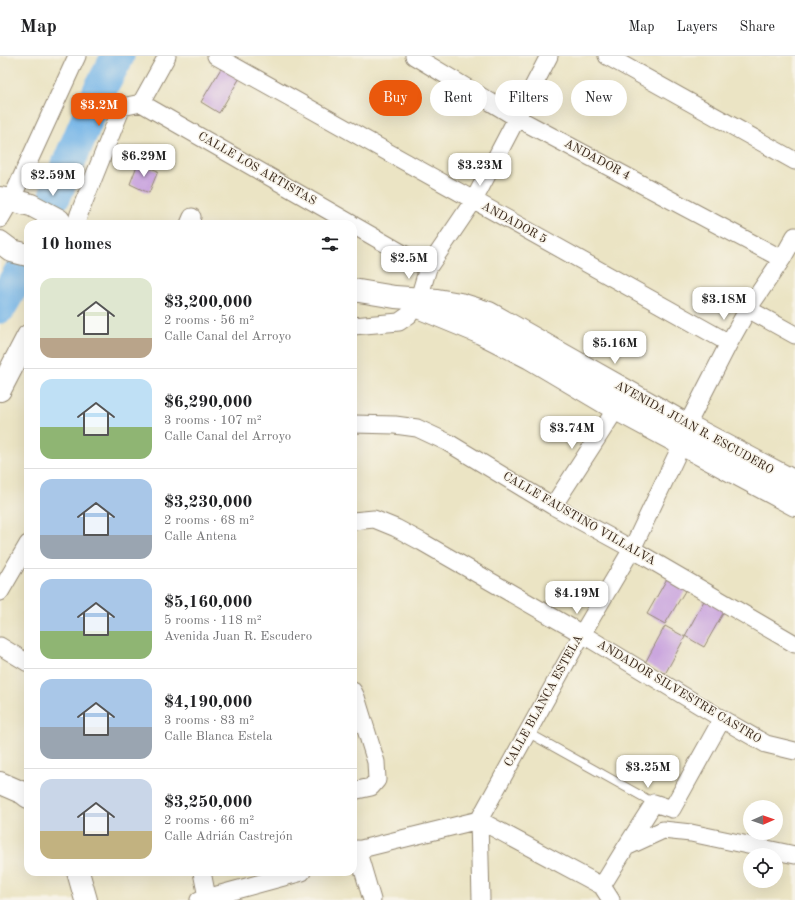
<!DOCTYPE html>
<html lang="en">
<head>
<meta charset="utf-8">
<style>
  :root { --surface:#fff; --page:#f6f6f6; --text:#202124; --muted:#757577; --line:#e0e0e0; --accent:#ea580c }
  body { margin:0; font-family:"Old Standard TT",serif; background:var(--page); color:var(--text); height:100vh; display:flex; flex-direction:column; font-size:15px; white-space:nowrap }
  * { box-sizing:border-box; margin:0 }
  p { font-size:13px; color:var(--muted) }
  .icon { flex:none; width:22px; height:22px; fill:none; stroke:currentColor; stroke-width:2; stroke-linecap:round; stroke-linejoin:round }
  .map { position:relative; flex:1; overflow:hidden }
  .panel { position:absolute; left:24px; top:164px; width:333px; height:656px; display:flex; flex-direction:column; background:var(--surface); border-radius:12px; box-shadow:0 4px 16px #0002 }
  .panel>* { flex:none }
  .hud { position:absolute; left:369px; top:24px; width:366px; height:36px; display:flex; gap:8px }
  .needle { width:26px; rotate:88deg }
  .controls { position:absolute; left:743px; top:744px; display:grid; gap:8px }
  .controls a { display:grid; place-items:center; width:40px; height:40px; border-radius:50%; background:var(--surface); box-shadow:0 4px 16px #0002; font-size:20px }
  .price { position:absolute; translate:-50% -34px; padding:0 9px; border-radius:8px; background:#fff; color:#222; font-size:13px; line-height:26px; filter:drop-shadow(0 1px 2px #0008) }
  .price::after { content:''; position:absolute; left:50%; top:24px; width:12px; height:9px; margin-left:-6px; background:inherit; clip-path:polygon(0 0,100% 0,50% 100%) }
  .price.on { background:var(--accent); color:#fff }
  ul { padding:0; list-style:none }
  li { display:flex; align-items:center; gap:12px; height:100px; padding:0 16px }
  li+li { border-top:1px solid var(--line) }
  li span { display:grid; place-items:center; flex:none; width:112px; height:80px; border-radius:12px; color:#555 }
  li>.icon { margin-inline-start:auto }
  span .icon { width:48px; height:48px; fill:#fffc; stroke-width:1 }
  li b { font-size:17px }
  h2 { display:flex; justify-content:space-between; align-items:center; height:48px; padding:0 16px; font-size:17px }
  .tag { padding:0 14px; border-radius:18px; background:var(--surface); box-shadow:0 4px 16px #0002; font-size:14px; line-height:36px }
  .tag.on { background:var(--accent); color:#fff }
  header { display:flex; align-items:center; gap:24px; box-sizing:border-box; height:56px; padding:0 20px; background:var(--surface); border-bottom:1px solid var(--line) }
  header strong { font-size:19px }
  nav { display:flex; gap:22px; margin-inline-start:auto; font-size:14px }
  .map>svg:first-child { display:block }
</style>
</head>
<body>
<header>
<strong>Map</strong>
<nav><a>Map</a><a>Layers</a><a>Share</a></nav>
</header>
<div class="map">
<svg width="795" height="844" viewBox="0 0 795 844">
  <rect width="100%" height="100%" fill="#f7f3e8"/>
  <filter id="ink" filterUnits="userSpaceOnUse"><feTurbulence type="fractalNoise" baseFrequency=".025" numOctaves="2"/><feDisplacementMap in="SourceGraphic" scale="8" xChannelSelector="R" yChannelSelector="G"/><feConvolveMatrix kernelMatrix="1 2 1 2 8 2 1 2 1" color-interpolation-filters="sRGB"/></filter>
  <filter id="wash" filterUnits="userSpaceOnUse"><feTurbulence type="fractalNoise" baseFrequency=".012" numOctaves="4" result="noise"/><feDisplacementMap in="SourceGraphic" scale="16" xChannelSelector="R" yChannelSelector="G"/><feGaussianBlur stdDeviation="0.9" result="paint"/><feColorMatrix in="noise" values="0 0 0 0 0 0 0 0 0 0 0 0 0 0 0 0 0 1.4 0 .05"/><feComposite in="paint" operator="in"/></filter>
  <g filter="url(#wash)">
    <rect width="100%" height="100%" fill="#ebe4c4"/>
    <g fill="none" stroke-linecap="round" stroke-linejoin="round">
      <path stroke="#74b5e8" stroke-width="33" d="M55 139 100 33 118 0
        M0 251 26 206"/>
    </g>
    <g id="blocks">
      <path fill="#caa6de" d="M223 9 241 20 219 57 201 46Z
        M138 107 158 115 149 137 130 128Z
        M669 519 688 530 665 568 647 558Z
        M706 541 726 552 704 591 685 580Z
        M665 570 685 581 665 618 645 607Z"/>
    </g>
  </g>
  <g filter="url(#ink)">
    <use href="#blocks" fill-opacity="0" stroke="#938771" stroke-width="1"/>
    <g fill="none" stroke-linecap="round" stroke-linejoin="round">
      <g stroke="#938771" stroke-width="10">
        <path id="lane" d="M527 676 654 747"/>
      </g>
      <g stroke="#938771" stroke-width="19">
        <path id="street" d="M216 0 729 287
          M414 0 517 62 782 203
          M607 0 795 105
          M141 47 352 168
          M0 163 11 144 77 0
          M76 168 79 158 122 51 141 47 167 0
          M189 168 192 161
          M353 169 428 212
          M748 253 795 279
          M353 270 399 266 409 259 419 242 428 212 474 144 549 0
          M353 368 395 369 417 372 447 386 553 450 632 493 795 588
          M553 450 616 353
          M353 465 374 463 396 472 422 486 582 578 722 663 766 688 795 695
          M0 536 28 488
          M0 590 28 607
          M353 635 356 641 376 706 377 724 371 731 353 735
          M626 791 663 774 691 777 795 799
          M357 793 372 844
          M353 795 479 764 602 830 611 844
          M202 816 207 841
          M602 830 626 791 654 747 672 753 722 663
          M199 844 302 816
          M481 844 479 764 582 578 632 493 682 388 687 369 729 287 748 253 782 203 795 180"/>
      </g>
      <g stroke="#938771" stroke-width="24">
        <path id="secondary" d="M0 142 11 144 31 149 59 164 61 168
          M0 186 12 195 28 199
          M353 234 395 241 437 244 460 248 489 257 687 369 795 426
          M413 249 481 277 530 302 616 353 795 449
          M0 334 28 280
          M0 727 23 737 28 741
          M78 816 86 844"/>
      </g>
      <use href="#lane" stroke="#fff" stroke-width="8"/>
      <use href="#street" stroke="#fff" stroke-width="17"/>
      <use href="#secondary" stroke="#fff" stroke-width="22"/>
    </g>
  </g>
  <g text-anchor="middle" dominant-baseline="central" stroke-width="3" stroke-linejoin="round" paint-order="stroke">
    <g font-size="12" fill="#3b2a1e" stroke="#f7f3e8">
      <text transform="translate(597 104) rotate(28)">ANDADOR 4</text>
      <text transform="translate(257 113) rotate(30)">CALLE LOS ARTISTAS</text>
      <text transform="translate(514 167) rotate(29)">ANDADOR 5</text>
      <text transform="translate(694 372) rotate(29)">AVENIDA JUAN R. ESCUDERO</text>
      <text transform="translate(579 463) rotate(30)">CALLE FAUSTINO VILLALVA</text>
      <text transform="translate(679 636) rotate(31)">ANDADOR SILVESTRE CASTRO</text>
      <text transform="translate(544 645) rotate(-61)">CALLE BLANCA ESTELA</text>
    </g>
  </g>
</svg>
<div class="controls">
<a><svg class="needle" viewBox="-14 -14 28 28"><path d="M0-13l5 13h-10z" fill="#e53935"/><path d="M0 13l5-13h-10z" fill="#757577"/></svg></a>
<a><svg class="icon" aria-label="locate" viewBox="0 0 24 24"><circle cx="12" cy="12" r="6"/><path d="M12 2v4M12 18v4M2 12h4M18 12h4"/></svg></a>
</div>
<b class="price on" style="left:99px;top:71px">$3.2M</b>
<b class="price" style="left:144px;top:122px">$6.29M</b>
<b class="price" style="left:480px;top:131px">$3.23M</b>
<b class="price" style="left:53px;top:141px">$2.59M</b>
<b class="price" style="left:409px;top:224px">$2.5M</b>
<b class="price" style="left:724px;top:265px">$3.18M</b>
<b class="price" style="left:615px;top:309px">$5.16M</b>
<b class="price" style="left:572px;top:394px">$3.74M</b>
<b class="price" style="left:577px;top:559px">$4.19M</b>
<b class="price" style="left:648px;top:733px">$3.25M</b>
<div class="hud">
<a class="tag on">Buy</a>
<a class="tag">Rent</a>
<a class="tag">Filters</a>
<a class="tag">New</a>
</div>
<section class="panel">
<h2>10 homes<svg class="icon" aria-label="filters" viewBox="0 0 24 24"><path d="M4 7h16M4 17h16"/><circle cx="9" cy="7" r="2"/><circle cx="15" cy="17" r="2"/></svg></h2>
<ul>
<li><span style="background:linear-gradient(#dfe7d0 75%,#b9a48a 0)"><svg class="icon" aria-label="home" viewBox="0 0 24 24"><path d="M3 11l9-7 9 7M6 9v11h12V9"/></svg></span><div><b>$3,200,000</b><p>2 rooms · 56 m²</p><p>Calle Canal del Arroyo</p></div></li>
<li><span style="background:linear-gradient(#bfe0f5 60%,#8fb573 0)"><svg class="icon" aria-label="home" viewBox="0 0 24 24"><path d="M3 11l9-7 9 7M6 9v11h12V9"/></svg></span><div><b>$6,290,000</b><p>3 rooms · 107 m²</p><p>Calle Canal del Arroyo</p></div></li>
<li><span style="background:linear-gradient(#a9c7e8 70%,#9aa5b1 0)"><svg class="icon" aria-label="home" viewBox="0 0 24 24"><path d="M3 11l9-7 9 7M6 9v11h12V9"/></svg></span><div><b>$3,230,000</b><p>2 rooms · 68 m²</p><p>Calle Antena</p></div></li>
<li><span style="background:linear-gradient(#a9c7e8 65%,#8fb573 0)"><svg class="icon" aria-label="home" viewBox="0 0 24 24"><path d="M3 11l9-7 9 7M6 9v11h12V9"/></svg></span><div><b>$5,160,000</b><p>5 rooms · 118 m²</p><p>Avenida Juan R. Escudero</p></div></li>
<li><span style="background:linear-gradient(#a9c7e8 60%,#9aa5b1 0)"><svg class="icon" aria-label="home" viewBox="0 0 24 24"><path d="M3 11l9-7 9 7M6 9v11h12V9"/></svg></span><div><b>$4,190,000</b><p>3 rooms · 83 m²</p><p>Calle Blanca Estela</p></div></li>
<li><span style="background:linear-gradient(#c9d6e8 65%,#c2b280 0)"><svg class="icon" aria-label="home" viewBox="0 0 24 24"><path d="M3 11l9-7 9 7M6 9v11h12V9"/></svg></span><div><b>$3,250,000</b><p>2 rooms · 66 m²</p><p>Calle Adrián Castrejón</p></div></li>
</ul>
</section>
</div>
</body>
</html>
